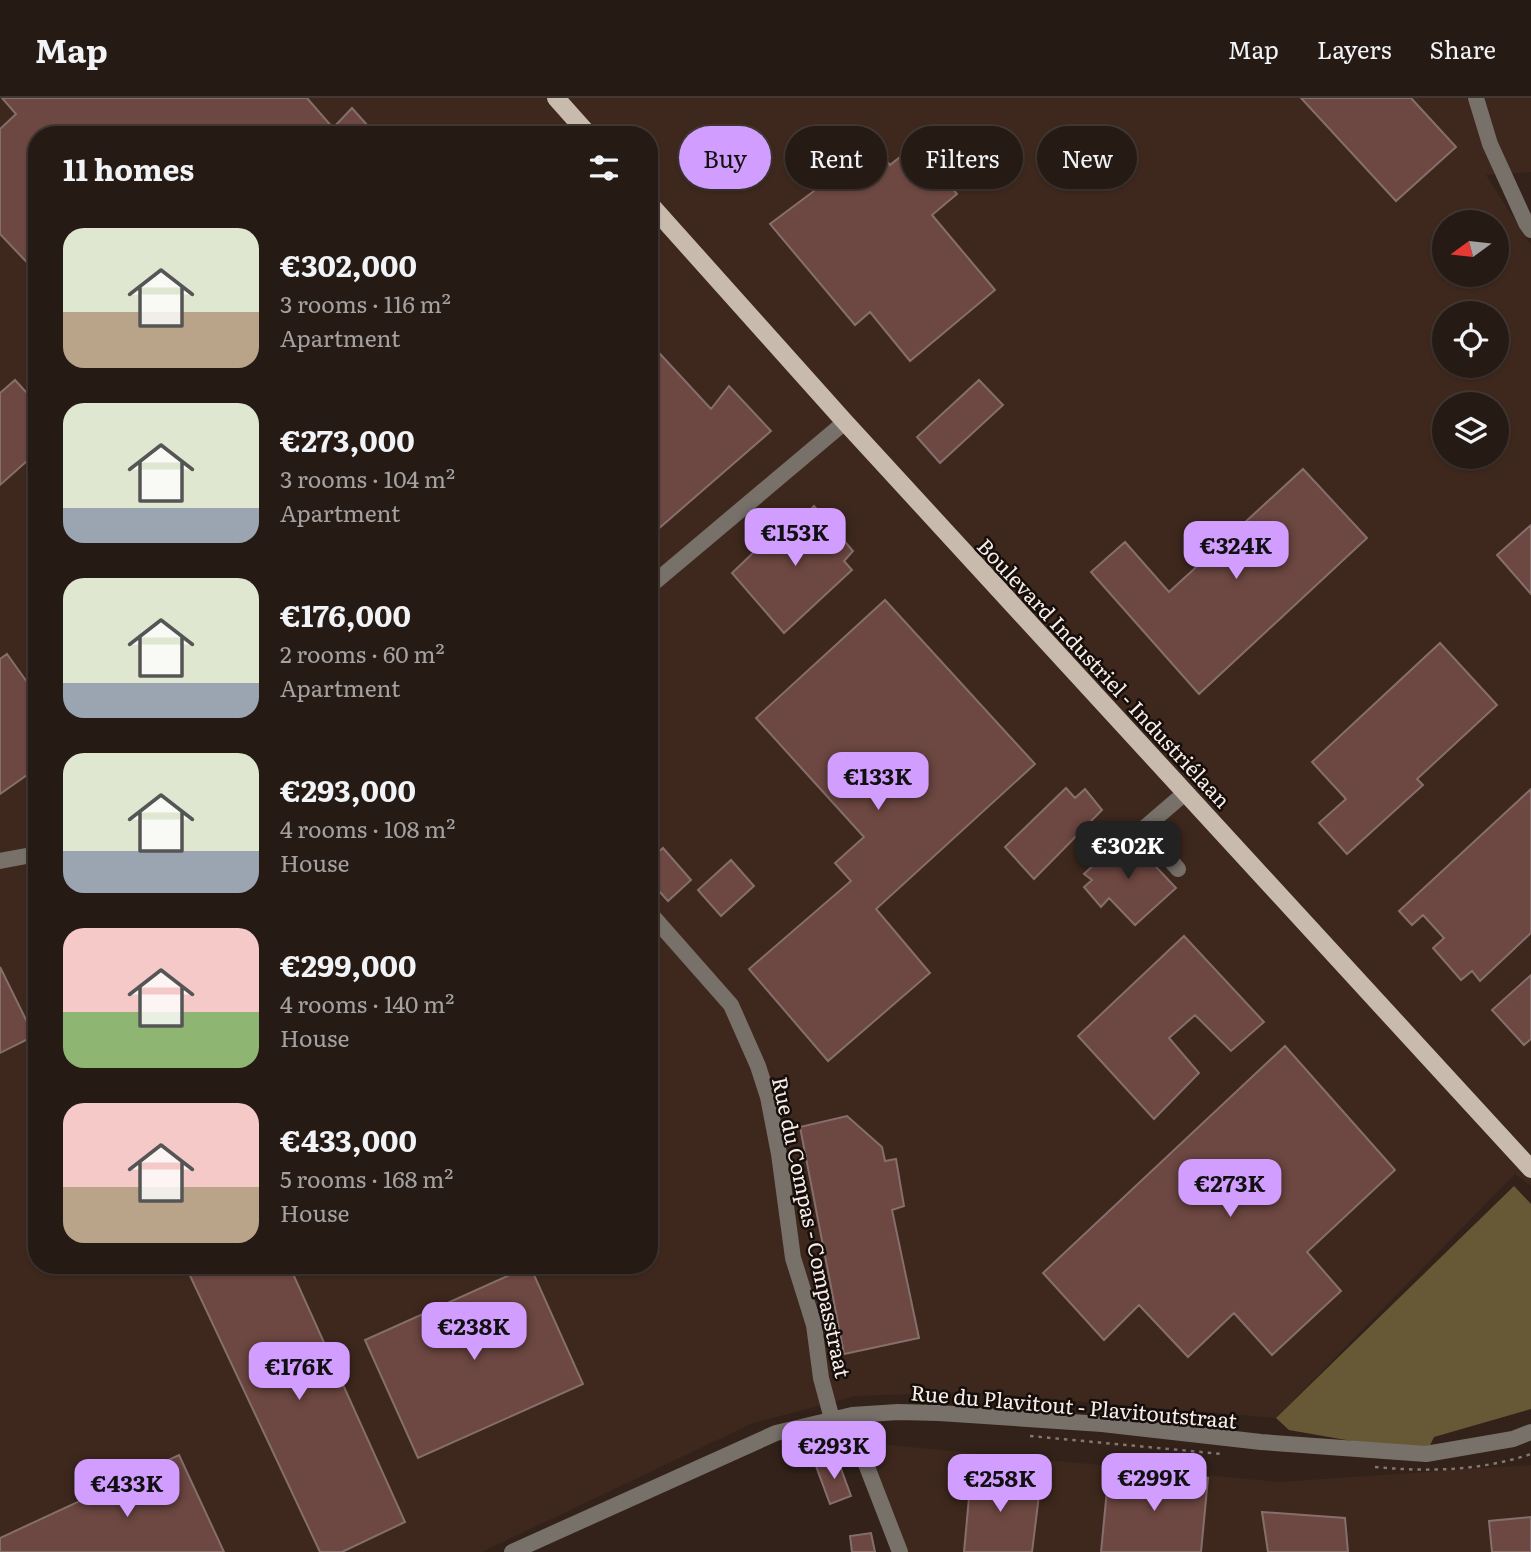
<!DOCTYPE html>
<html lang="en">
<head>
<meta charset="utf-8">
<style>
  :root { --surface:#261a14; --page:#322722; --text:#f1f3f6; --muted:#a4a1a0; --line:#423834; --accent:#d19dfe }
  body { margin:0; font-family:Literata,serif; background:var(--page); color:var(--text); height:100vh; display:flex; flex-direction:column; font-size:26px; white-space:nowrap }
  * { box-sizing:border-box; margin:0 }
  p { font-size:23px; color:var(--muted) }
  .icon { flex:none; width:38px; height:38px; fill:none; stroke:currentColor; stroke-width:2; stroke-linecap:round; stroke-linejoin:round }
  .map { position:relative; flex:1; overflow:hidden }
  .details { position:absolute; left:28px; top:28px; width:630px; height:1148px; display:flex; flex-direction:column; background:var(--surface); border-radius:28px; box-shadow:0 2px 5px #0004,0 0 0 2px var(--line) }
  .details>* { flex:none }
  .hud { position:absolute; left:679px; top:28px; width:665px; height:63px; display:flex; gap:14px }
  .needle { width:46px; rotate:255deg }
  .buttons { position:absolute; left:1432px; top:112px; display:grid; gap:14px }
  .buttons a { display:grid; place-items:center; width:77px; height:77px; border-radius:50%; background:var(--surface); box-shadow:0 2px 5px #0004,0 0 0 2px var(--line); font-size:35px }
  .price { position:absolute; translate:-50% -60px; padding:0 16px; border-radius:14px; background:var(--accent); color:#111; font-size:23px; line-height:46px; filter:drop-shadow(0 2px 4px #0008) }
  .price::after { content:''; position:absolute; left:50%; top:42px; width:21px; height:16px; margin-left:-10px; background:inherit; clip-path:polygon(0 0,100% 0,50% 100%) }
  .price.on { background:#222; color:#fff }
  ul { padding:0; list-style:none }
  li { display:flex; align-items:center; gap:21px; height:175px; padding:0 35px }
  li span { display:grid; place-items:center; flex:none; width:196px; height:140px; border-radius:21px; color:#555 }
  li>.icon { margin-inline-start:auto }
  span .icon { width:84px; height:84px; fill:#fffc; stroke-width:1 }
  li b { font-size:30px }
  h2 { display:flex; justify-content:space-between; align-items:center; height:84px; padding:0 35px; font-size:30px }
  .chip { padding:0 24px; border-radius:32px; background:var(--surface); box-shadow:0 2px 5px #0004,0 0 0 2px var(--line); font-size:24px; line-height:63px }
  .chip.on { background:var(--accent); color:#111 }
  header { display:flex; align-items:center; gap:42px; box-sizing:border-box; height:98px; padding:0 35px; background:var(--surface); border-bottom:2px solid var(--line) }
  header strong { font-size:33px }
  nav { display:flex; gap:38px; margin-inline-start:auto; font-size:24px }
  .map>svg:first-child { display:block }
</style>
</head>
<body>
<header>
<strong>Map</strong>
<nav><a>Map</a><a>Layers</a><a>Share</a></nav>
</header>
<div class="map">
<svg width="1531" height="1454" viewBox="0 0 1531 1454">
  <rect width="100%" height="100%" fill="#32221a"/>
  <path fill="#3e281d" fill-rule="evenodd" d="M0 0H1531V74L1486 77 1531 147V1088L1515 1076 1276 1320 970 1294 856 1298 753 1325 482 1454H0ZM37 37H649V1167H37ZM1444 124H1496V177H1444ZM1444 215H1496V268H1444ZM1444 306H1496V359H1444Z
    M868 1345 1279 1384 1531 1367V1454H906Z"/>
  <path fill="#675936" d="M1514 1088 1531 1106V1311L1434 1339 1426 1356 1289 1332 1276 1320Z"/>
  <path fill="#6d4741" stroke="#856f6c" stroke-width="2" d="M2 0H307L333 30 352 10 376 37H37V175L0 136V31L16 16Z
    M1301 0H1411L1456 49 1396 103Z
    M915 47 957 96 932 117 995 192 910 263 870 214 855 227 770 126 814 93 812 88 844 62 853 72 877 51 890 67Z
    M649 244 711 311 729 288 771 333 649 439Z
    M15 282 37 306V354L0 387V295Z
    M979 282 1003 307 940 365 917 339Z
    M1303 371 1367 440 1199 596 1091 474 1125 444 1169 494Z
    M814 408 853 453 844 463 852 472 784 535 732 475 797 413 804 418Z
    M1531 427V496L1497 457Z
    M885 502 1035 666 876 811 930 875 828 963 749 871 851 783 835 765 864 739 756 620Z
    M1440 545 1497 607 1417 681 1423 687 1347 756 1319 725 1346 701 1312 664Z
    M7 556 37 598V670L0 696V561Z
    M1066 690 1075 700 1085 691 1102 712 1034 781 1005 749Z
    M1531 691V835L1480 883 1472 873 1461 882 1433 850 1444 840 1423 817 1412 827 1399 813Z
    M1126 737 1176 790 1135 827 1109 800 1101 809 1084 789 1092 782 1084 776Z
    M663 750 691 782 668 803 649 782V762Z
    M731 762 754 788 721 818 698 792Z
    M1184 838 1264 924 1231 953 1195 917 1169 940 1199 975 1154 1021 1078 938Z
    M0 869 34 938 0 955Z
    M1531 877V941L1524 947 1492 912Z
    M1285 948 1395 1072 1307 1154 1341 1193 1272 1257 1234 1215 1188 1259 1139 1207 1104 1242 1043 1175Z
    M847 1018 882 1049 885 1063 896 1061 904 1108 892 1112 919 1240 844 1256 800 1029Z
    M185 1167H289L405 1424 342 1454H320Z
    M530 1168 583 1286 418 1360 365 1242Z
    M179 1357 224 1454H0V1440Z
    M837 1360 851 1398 830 1406 816 1368Z
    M972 1367 996 1369 995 1384 1040 1389 1032 1454H964Z
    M1109 1371 1208 1380 1201 1454H1101Z
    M1262 1414 1345 1420 1348 1454H1268Z
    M1531 1419V1454H1492L1489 1423Z
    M871 1435 875 1454H852L850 1438Z"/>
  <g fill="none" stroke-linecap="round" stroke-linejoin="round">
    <path stroke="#847670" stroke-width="2.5" stroke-dasharray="3.5 5" stroke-linecap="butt" d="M1030 1338 1222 1356
      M1375 1369C1428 1374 1480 1373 1531 1356"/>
    <path stroke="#77716a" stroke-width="16" d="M1476 0 1490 46 1526 125 1531 132
      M649 489 845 324
      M0 763 37 756
      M1178 771 1143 731 1185 695
      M649 814 731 907 758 968 768 999 779 1056 793 1160 814 1227 821 1280 832 1321
      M852 1317 859 1348 900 1454
      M512 1454 776 1335 852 1317 898 1314 939 1315 1102 1326 1261 1344 1426 1356 1513 1341 1531 1334"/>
    <path stroke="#c8bbae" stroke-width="18" d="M556 0 589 37
      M649 105 845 324 1531 1071"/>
  </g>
  <g text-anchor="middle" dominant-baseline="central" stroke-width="5" stroke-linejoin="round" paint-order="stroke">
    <g font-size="21" fill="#f7ece7" stroke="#150e0a">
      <text transform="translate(1105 574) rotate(47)">Boulevard Industriel - Industriélaan</text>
      <text transform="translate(813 1129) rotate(78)">Rue du Compas - Compasstraat</text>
      <text transform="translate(1074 1307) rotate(5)">Rue du Plavitout - Plavitoutstraat</text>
    </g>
  </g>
</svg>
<div class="buttons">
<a><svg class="needle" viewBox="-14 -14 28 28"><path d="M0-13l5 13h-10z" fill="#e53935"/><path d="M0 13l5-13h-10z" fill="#a4a1a0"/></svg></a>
<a><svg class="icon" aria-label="locate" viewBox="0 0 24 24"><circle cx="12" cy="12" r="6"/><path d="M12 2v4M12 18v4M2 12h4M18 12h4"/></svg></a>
<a><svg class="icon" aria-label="layers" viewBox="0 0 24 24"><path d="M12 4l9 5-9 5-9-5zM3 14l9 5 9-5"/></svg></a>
</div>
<b class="price" style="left:795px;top:470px">€153K</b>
<b class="price" style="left:1236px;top:483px">€324K</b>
<b class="price" style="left:878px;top:714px">€133K</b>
<b class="price on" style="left:1128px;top:783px">€302K</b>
<b class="price" style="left:1230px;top:1121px">€273K</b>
<b class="price" style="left:474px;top:1264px">€238K</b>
<b class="price" style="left:299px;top:1304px">€176K</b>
<b class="price" style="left:834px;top:1383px">€293K</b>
<b class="price" style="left:1154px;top:1415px">€299K</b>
<b class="price" style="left:1000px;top:1416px">€258K</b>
<b class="price" style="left:127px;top:1421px">€433K</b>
<div class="hud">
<a class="chip on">Buy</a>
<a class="chip">Rent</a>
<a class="chip">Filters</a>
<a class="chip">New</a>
</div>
<section class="details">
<h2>11 homes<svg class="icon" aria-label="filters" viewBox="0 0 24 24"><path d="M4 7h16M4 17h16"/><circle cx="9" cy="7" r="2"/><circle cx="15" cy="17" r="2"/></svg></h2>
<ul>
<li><span style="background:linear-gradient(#dfe7d0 60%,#b9a48a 0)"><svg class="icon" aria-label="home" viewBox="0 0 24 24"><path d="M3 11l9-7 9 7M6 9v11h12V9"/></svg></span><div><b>€302,000</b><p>3 rooms · 116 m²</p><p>Apartment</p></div></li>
<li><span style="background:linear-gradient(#dfe7d0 75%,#9aa5b1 0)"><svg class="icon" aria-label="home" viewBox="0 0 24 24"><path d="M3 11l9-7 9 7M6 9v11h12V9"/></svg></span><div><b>€273,000</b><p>3 rooms · 104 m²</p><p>Apartment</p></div></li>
<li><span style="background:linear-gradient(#dfe7d0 75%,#9aa5b1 0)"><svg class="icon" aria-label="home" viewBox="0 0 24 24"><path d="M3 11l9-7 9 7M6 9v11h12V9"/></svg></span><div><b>€176,000</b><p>2 rooms · 60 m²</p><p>Apartment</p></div></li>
<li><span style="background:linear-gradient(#dfe7d0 70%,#9aa5b1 0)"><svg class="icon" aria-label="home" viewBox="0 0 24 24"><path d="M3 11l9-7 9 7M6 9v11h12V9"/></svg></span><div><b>€293,000</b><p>4 rooms · 108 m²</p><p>House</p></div></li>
<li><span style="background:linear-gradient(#f6c9c9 60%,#8fb573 0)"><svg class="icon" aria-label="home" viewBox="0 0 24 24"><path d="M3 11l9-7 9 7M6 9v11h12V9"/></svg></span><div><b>€299,000</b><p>4 rooms · 140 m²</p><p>House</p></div></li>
<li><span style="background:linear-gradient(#f6c9c9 60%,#b9a48a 0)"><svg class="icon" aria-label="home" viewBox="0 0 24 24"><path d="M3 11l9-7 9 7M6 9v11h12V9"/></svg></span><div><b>€433,000</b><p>5 rooms · 168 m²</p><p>House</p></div></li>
</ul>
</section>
</div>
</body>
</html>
